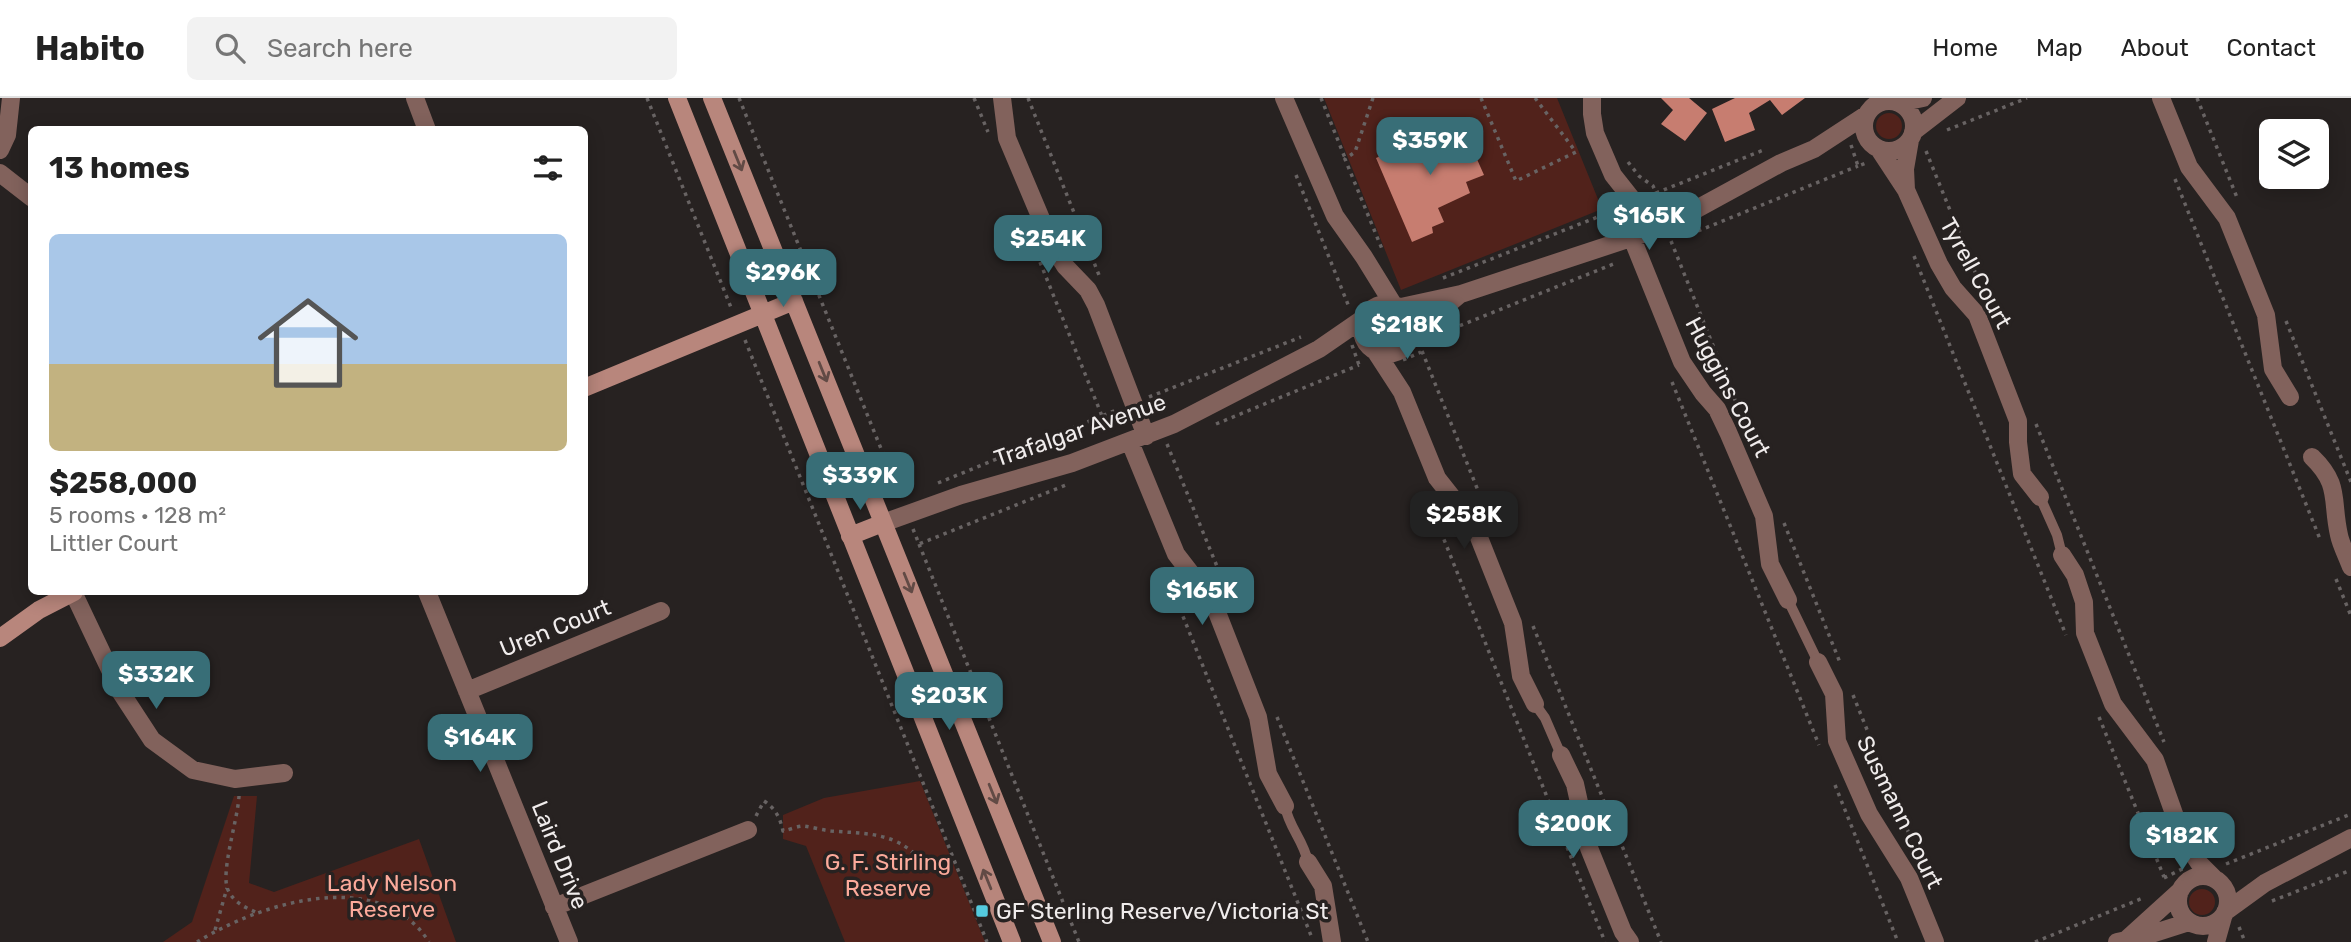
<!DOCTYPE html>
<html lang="en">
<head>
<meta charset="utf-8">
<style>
  :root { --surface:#fff; --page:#f2f2f2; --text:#222; --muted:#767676; --line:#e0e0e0; --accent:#386e77 }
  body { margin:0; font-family:Rubik,sans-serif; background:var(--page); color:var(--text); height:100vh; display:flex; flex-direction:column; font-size:26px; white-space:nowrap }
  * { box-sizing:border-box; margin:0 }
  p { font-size:23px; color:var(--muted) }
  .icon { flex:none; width:38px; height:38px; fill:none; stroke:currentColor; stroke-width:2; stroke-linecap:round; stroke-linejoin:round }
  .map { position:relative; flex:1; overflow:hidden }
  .sheet { position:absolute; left:28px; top:28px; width:560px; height:469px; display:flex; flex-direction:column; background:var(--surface); border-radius:10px; box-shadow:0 4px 18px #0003 }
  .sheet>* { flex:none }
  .controls { position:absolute; left:2259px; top:21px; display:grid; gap:14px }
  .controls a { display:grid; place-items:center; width:70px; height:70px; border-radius:10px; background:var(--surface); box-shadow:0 4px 18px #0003; font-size:35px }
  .price { position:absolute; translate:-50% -60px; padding:0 16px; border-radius:14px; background:var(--accent); color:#fff; font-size:23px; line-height:46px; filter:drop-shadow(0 2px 4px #0008) }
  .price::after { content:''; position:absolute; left:50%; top:42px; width:21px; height:16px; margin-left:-10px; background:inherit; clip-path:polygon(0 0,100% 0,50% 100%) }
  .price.active { background:#222; color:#fff }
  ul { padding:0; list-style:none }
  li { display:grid; align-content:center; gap:14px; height:371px; padding:0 21px }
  li span { display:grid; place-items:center; height:217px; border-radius:10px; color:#555 }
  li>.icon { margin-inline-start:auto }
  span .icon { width:126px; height:126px; fill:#fffc; stroke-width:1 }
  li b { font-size:30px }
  h2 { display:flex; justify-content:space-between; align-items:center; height:84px; padding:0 21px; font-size:30px }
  header { display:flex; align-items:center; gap:42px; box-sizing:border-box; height:98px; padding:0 35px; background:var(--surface); border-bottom:2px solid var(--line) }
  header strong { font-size:33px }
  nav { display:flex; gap:38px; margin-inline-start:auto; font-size:24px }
  .search { width:490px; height:63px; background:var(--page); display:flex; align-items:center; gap:18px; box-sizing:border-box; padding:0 24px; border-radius:10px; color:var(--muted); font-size:26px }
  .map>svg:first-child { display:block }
</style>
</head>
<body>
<header>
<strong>Habito</strong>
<div class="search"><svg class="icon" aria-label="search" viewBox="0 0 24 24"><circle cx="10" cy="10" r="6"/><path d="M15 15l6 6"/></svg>Search here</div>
<nav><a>Home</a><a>Map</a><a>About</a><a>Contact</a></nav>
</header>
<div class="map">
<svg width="2351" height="844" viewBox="0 0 2351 844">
  <rect width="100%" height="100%" fill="#272221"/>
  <path fill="#51221b" d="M1324 0H1557L1602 111 1401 192Z
    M1876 28a13 13 0 1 1 26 0a13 13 0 1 1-26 0Z
    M1373 231a13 13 0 1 1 26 0a13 13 0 1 1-26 0Z
    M920 683 985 844H845L806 748 783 741V717L824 700Z
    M234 698H257L249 785 274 794 419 741 456 844H163L192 824Z
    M2189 804a13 13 0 1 1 26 0a13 13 0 1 1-26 0Z"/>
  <path fill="#c77d70" d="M1661 0H1689L1707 15 1685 43 1661 26 1673 12Z
    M1735 0H1805L1782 17 1770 2 1749 15 1755 32 1725 44 1712 11Z
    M1460 23 1484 77 1466 84 1470 95 1438 110 1444 124 1432 129 1433 135 1412 144 1376 60Z"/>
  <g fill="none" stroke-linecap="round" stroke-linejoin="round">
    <path stroke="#686363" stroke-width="3.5" stroke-dasharray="3.5 5" stroke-linecap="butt" d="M647 0 732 212
      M739 0 901 400
      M974 0 988 34
      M1028 0 1099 177
      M1321 0 1345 60
      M1373 0 1355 54 1345 61 1382 151
      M1481 0 1516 83 1576 54 1535 0
      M2197 0 2238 102
      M1947 32 2027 0
      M1851 47 1858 68 1866 65
      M1926 53 1984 196
      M1628 64 1639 78 1653 88 1656 95 1766 51
      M1296 77 1349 209
      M2175 81 2320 441
      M1647 98 1656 95
      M1698 133 1858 68
      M1671 143 1737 307
      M1914 158 2066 537
      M1040 164 1102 318
      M1443 180 1618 111
      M2286 223 2351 384
      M1444 234 1616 165
      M745 242 987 844
      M1352 247 1359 267H1362
      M1422 253 1485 410
      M1403 262 1421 254
      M1672 284 1819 647
      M1149 299 1301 239
      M1216 326 1359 267
      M2036 326 2164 644
      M1167 346 1225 488
      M938 385 1119 311
      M1425 394 1605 844
      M1784 425 1841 567
      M913 431 919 446 1066 387
      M919 446 1079 844
      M1164 471 1312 840
      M2336 481 2351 518
      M1533 528 1661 844
      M1853 597 1918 758
      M1277 619 1368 844
      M2099 619 2164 779
      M1835 687 1898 844
      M239 698C238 721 220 775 228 792 234 805 246 810 258 815
      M756 718 764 703C776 711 780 720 783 733 789 732 797 728 804 728 812 729 822 732 831 733 853 735 874 734 895 743 921 754 921 775 957 770
      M2226 766 2351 716
      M2164 780 2184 770
      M2272 803 2351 772
      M2239 829 2245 844
      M215 832 227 790
      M197 844C260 805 380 767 429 844
      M2035 844 2143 800"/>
    <path stroke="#82625c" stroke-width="10" d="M2040 399 2057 437 2062 457
      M1788 502 1818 564
      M1535 606 1545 620 1561 657
      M1285 708C1289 730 1303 741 1308 764"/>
    <path stroke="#82625c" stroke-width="18" d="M415 0 427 32
      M1002 0 1007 40 1053 149 1065 168 1088 192 1096 207 1146 338
      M1284 0 1335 118 1364 159 1393 206
      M1592 0V16L1595 35 1613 77 1632 101 1646 135
      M2161 0 2189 69 2227 120 2266 217 2273 271 2290 299
      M1864 28a25 25 0 1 1 50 0a25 25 0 1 1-50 0Z
      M1899 5 1923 0
      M1913 34 1957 0
      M1879 51 1906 92 1939 166 1953 190 1977 217 2018 323V344L2022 376 2040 399
      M0 52 7 37 11 0
      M0 75 32 100
      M1906 92 1905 71 1910 42
      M1632 140 1682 264 1703 295 1717 311 1728 334 1764 418 1770 466 1788 502
      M1362 231a25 25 0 1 1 50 0a25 25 0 1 1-50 0Z
      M1401 209 1461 196 1646 135 1682 119 1781 65 1814 51 1866 17
      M1412 237 1458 198
      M1376 254 1402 294 1437 380 1474 427 1513 525 1521 578 1535 606
      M1130 344 1176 456 1213 504 1258 619 1268 676 1285 708
      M2312 359C2341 387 2331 402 2339 437 2341 447 2347 458 2351 469
      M883 425 961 397 1072 365 1174 326 1319 251 1364 220
      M2062 457 2075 477 2084 504 2085 535 2113 606 2155 662 2183 741 2199 765 2214 780
      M73 494 120 593 152 642 193 672 235 681 284 675
      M427 494 569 844
      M1818 564 1834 596 1837 643 1869 716 1909 780 1935 844
      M467 593 661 513
      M1561 657 1575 686 1589 750 1623 834 1630 844
      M1308 764 1323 788 1332 844
      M2178 803a25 25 0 1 1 50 0a25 25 0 1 1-50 0Z
      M554 809 748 732
      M2225 814 2265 785 2351 740
      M2126 842 2180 793
      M2117 844 2145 838 2189 824
      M2216 844 2223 819"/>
    <path stroke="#b8867c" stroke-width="18" d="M677 0 1012 844
      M712 0 1052 844
      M584 290 794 203
      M850 438 883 425
      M0 540 39 512 74 494"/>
  </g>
  <defs><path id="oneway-shaft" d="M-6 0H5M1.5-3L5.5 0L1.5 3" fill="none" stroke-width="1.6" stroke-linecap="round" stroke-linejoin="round" transform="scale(1.75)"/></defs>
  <g stroke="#614a45">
    <use href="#oneway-shaft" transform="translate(738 63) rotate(68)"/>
    <use href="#oneway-shaft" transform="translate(823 274) rotate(68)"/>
    <use href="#oneway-shaft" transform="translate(908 485) rotate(68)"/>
    <use href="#oneway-shaft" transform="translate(993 696) rotate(68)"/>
    <use href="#oneway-shaft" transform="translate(987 781) rotate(-112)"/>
  </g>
  <rect fill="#54cade" stroke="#272221" stroke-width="2.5" x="975" y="806" width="14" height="14" rx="3.5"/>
  <g text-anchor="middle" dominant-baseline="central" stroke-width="7" stroke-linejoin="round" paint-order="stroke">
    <g font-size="23" fill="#f0ecec" stroke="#272221">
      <text transform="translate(1976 175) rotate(61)">Tyrell Court</text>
      <text transform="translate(1728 289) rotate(62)">Huggins Court</text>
      <text transform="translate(1080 332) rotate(-19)">Trafalgar Avenue</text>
      <text transform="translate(555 530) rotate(-22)">Uren Court</text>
      <text transform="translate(1900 714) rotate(64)">Susmann Court</text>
      <text transform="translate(560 757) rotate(68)">Laird Drive</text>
    </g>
    <g font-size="23" fill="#fcaa9b" stroke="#272221">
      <text x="888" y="764">G. F. Stirling<tspan x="888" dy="26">Reserve</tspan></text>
      <text x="392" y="785">Lady Nelson<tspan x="392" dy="26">Reserve</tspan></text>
    </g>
    <g font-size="23" fill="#f0ecec" stroke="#272221" text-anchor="start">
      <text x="996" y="813">GF Sterling Reserve/Victoria St</text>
    </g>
  </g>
</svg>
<div class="controls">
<a><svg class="icon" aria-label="layers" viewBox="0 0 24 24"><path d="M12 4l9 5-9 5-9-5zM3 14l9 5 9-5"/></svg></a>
</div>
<b class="price" style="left:1430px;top:79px">$359K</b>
<b class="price" style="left:1649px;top:154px">$165K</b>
<b class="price" style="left:1048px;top:177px">$254K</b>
<b class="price" style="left:783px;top:211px">$296K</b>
<b class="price" style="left:1407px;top:263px">$218K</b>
<b class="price" style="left:860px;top:414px">$339K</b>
<b class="price active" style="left:1464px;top:453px">$258K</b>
<b class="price" style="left:1202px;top:529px">$165K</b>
<b class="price" style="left:156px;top:613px">$332K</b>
<b class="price" style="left:949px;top:634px">$203K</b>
<b class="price" style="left:480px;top:676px">$164K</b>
<b class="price" style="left:1573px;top:762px">$200K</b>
<b class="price" style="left:2182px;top:774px">$182K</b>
<section class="sheet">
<h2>13 homes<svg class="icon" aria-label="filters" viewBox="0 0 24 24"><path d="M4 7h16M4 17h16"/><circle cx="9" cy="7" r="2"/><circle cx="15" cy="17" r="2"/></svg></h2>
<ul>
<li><span style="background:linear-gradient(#a9c7e8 60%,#c2b280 0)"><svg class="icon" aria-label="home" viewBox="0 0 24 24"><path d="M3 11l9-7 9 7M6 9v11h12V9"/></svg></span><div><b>$258,000</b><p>5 rooms · 128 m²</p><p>Littler Court</p></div></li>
</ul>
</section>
</div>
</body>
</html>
